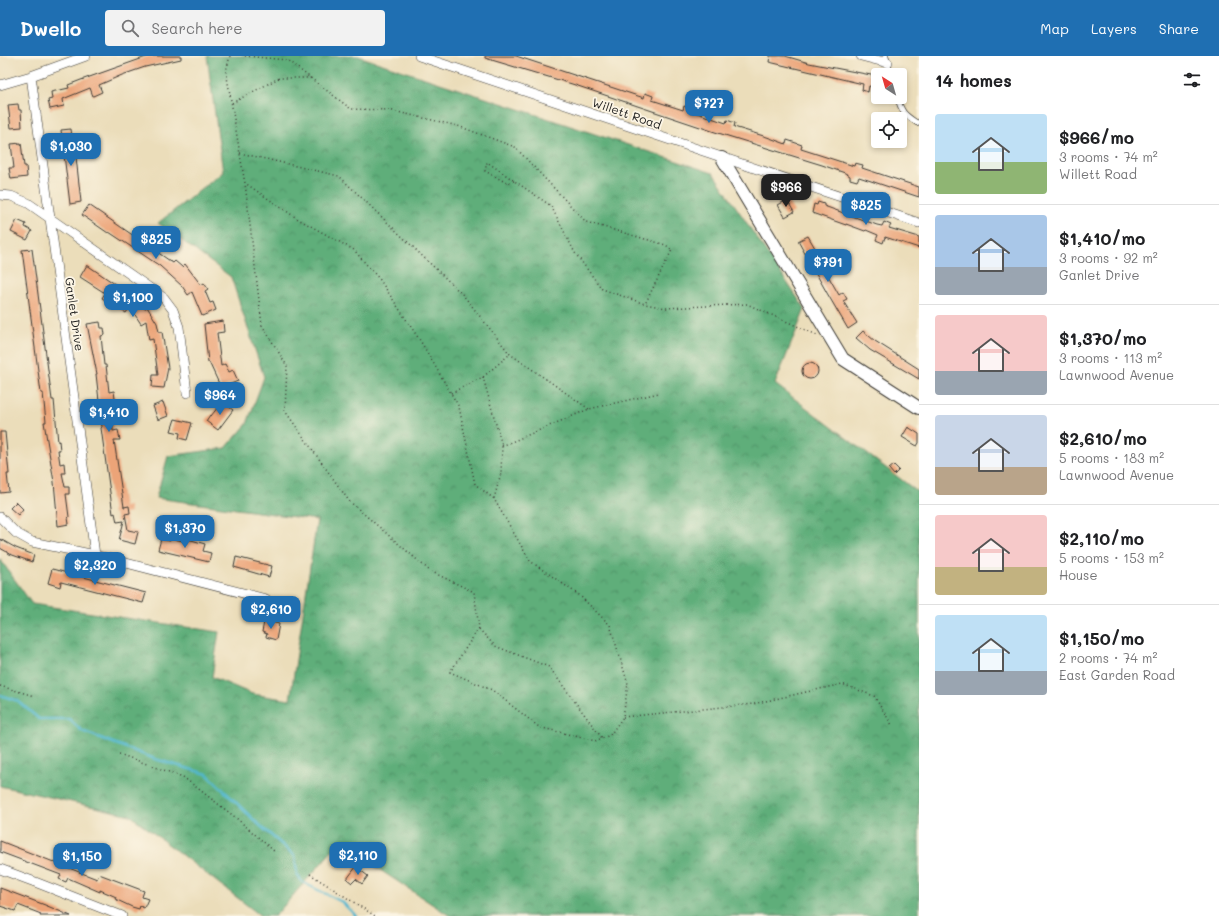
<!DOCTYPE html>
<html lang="en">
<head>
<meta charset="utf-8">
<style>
  :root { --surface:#fff; --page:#f2f2f2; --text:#202124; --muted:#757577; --line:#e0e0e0; --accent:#1f6fb2 }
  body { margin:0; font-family:Mali,sans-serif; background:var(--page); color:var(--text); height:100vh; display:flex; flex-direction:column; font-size:15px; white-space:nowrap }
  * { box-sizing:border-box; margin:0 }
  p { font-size:13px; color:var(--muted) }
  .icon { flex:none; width:22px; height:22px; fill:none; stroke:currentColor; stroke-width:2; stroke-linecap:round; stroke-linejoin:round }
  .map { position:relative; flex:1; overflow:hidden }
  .side { display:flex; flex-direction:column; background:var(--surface); width:300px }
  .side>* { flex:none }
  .needle { width:26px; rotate:323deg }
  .controls { position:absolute; left:871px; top:12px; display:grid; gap:8px }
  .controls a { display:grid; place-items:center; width:36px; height:36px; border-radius:4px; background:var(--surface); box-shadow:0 2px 6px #0003; font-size:20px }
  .price { position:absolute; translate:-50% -34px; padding:0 9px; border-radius:8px; background:var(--accent); color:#fff; font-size:13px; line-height:26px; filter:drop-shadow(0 1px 2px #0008) }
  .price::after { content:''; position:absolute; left:50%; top:24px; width:12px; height:9px; margin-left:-6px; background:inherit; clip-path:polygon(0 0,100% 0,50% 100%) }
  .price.active { background:#222; color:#fff }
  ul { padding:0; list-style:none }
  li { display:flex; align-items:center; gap:12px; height:100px; padding:0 16px }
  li+li { border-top:1px solid var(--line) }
  li span { display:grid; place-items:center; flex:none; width:112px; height:80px; border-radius:4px; color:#555 }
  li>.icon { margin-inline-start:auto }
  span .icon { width:48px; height:48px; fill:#fffc; stroke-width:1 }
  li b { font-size:17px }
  h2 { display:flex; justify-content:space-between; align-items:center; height:48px; padding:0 16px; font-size:17px }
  header { display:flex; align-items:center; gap:24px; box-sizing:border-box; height:56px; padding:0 20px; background:var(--accent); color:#fff }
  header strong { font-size:19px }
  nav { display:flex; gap:22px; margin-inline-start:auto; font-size:14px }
  .search { width:280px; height:36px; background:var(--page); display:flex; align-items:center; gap:10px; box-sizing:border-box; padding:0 14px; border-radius:4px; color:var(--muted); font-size:15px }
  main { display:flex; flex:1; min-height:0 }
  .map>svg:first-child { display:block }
</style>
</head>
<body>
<header>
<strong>Dwello</strong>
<div class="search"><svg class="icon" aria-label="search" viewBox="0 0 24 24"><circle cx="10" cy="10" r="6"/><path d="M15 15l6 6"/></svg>Search here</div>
<nav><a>Map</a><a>Layers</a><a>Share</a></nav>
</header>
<main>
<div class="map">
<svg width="919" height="860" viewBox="0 0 919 860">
  <defs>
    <pattern id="forest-crowns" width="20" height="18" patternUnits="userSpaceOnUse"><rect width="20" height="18" fill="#5eae7a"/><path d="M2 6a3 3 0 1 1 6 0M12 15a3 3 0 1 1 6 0" fill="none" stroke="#4d8d63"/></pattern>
  </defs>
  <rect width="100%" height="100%" fill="#fcf5e5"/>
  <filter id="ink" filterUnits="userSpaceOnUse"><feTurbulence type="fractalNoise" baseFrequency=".025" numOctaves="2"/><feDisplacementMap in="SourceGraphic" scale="8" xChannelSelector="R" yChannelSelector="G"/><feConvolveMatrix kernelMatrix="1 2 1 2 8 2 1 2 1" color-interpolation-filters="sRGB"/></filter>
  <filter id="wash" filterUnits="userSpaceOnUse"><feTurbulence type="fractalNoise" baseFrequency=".012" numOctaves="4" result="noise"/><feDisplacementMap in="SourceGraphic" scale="16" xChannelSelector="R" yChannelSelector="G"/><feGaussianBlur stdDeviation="0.9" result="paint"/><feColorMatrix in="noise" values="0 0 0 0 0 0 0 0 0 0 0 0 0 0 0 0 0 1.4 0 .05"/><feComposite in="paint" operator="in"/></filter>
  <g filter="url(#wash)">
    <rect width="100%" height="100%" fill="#ebddba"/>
    <path fill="url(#forest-crowns)" stroke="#3d654b" d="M207 0H358L713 117 805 253 775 328 919 437V860H450L339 787 275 860H261L130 759 0 730V503L32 548 219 576 212 621 252 638 290 644 317 464 156 442 168 400 226 392 247 368 264 321 231 221 158 167 223 116Z"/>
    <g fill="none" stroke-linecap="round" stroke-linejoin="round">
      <path stroke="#52b8d0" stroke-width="2.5" d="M0 639 18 645 39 663H69L82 675 155 703 207 718 257 767 295 800 297 818 302 826 342 846 356 860"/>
    </g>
    <g id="blocks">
      <path fill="#eca478" d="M149 0H181V3L145 11 122 19 99 29 102 36 93 40 90 32 63 43 64 50 50 53 48 44 52 43 51 36 69 32 68 29 81 24Z
        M485 0H516L644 42 645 37 653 40 652 44 683 54 684 50 695 53 694 56 726 67 727 64 735 67 734 71 767 81 786 88 787 84 802 89 801 93 854 110 855 107 863 109 862 112 919 131V141L859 121 857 125 850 123V120L845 117 822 109 715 76 572 28 485 2Z
        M770 0H785L809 7 871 19 876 21 874 31 869 30 868 36 862 34 863 28 769 6Z
        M18 48 19 54H21L22 71 11 72 8 49Z
        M71 73 73 92H75L81 146 70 148 61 74Z
        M21 87 24 110H26L27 121 11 123 9 112H14L11 88Z
        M787 144 794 156 785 161 778 149Z
        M818 146 824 148V150L877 169 882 170 884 166 891 169 889 172 919 181V192L885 181 883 187 876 184 878 179 866 174 865 175 846 168V169L812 157 814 148 817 149Z
        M89 149 173 207 175 205 182 211 185 208 201 229 204 227 208 233 205 235 210 247 213 246 216 254 202 260 192 236 188 239 182 230 160 210 109 176 108 177 82 159Z
        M17 164 26 168 25 171 32 175 27 184 11 176Z
        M808 180 815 192 813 193 839 239 843 236 847 243 843 245 857 267 848 273 827 237 798 185Z
        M32 193 52 344H54L58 386 59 385 60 394H58L60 408 64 407 65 417H62L65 431H69V438H66L69 461 68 462 69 468 58 470 54 426 44 366H46L43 337H41L22 194Z
        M87 209 140 245 145 253 144 246 157 267 159 276H162L168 312 164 332 152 331 153 319H158L153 283 149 284 146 265 141 268 130 251 126 257 102 242 105 237 80 221Z
        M223 265 224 276 217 277 221 310 225 308 229 316 233 314 238 325 221 332 209 306H208L204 268Z
        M100 266 101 272H104L105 279 101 280 104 309H106L109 336 114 335 115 343 110 344 113 375 118 374 120 384H114L124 451 129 450 130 457 125 458 128 474 138 476 135 488 119 484 124 465 117 466 115 457 113 458 101 372 102 371 96 318H97L87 268Z
        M863 275 875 285 919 313V323L870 294 856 282Z
        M802 315a8 8 0 1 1 16 0a8 8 0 1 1-16 0Z
        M163 346 168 360 158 364 153 350Z
        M222 346 233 354 218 374 206 365 210 359 211 360Z
        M175 363 192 367 187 384 179 382 180 377 171 375Z
        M908 371 919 378V387L917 390 902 381Z
        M0 376H5L9 418H7L9 436 0 437Z
        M894 409 899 414 894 419 889 413Z
        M16 446 23 453 18 459 10 452Z
        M170 482 187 486 188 483 205 488 203 495 211 497 209 506 158 494 161 483 170 485Z
        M0 483 16 492 34 499 32 506 7 497V496L0 492Z
        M236 501 272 510 269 521 234 511Z
        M52 513 146 537 143 547 61 526 60 531 48 527Z
        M264 566 270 567 271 566 279 568 276 584 266 581 267 578 262 576Z
        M0 785 97 823 99 818 144 835 142 841 148 843 144 852 140 850 139 853 132 851 115 843 116 841 114 840 100 834V836L68 822 66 826 59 823 61 819 0 796Z
        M356 811 368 820 362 828 356 823 352 827 347 823Z
        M0 832 45 849 71 860H40L41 858 18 849 15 855 0 850Z"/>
    </g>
  </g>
  <g filter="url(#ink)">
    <use href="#blocks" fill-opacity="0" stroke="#3b3934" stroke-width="1"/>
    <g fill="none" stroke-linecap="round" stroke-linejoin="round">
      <g stroke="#3b3934" stroke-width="6">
        <path id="service" d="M886 0 891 19
          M897 41C902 57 904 58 917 67L919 66"/>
      </g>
      <g stroke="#3b3934" stroke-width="10">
        <path id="minor" d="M419 0 919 167
          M861 0 888 7
          M31 20 95 499
          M0 29 31 20 86 0
          M0 139 11 140 28 147 164 242 173 254 179 271 187 337
          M0 461 16 477 32 486 95 499 266 543
          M0 813 35 826 122 860"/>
      </g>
      <g stroke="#3b3934" stroke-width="14">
        <path id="tertiary" d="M722 102 843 303 919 352"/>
      </g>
      <path stroke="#3b3934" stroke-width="1.5" stroke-dasharray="1 3" stroke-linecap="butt" d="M230 0 226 15 244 122 245 127 262 269 287 310 285 355 349 445 430 515 474 536 479 572 450 616 492 634 539 671 595 685 610 679 623 661 628 628 610 569 579 539 530 505 494 443 475 428 459 351 421 286 380 224 354 194 298 163 245 127
        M245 0 287 4 351 53 389 54 458 70 515 91 586 166 666 189 672 194 645 248
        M232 47 279 22H312
        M240 97 339 120 463 239 510 298 589 353
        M514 125 507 127 485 115 487 106 551 150 575 197 602 233 645 248 666 252 747 248 817 279
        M483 321 502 390 501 417 494 443
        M451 337 483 321 510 298
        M502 390 589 353 659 337
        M479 573 495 590 549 611 602 682
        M0 630 34 640
        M623 661 753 648 842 628 874 640 892 669
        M119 698 183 721 235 761 275 796
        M310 818 375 860"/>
      <use href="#service" stroke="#fff" stroke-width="4.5"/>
      <use href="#minor" stroke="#fff" stroke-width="9"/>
      <use href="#tertiary" stroke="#fff" stroke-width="12"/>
    </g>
  </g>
  <g text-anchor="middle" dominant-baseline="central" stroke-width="3.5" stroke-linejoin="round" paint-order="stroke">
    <g font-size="12" fill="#1c1c1c" stroke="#fcf5e5">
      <text transform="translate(627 57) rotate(19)">Willett Road</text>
      <text transform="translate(75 258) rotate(82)">Ganlet Drive</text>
    </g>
  </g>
</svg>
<div class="controls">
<a><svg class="needle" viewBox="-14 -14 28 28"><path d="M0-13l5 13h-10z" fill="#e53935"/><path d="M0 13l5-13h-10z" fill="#757577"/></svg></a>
<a><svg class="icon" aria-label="locate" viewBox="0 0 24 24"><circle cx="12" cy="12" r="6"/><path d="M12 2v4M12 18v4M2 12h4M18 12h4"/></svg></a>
</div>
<b class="price" style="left:709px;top:68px">$727</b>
<b class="price" style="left:71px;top:111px">$1,030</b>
<b class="price active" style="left:786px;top:152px">$966</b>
<b class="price" style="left:866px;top:170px">$825</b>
<b class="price" style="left:156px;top:204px">$825</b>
<b class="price" style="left:828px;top:227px">$791</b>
<b class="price" style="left:133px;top:262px">$1,100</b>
<b class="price" style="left:220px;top:360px">$964</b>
<b class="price" style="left:109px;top:377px">$1,410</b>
<b class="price" style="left:185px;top:493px">$1,370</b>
<b class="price" style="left:95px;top:530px">$2,320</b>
<b class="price" style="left:271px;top:574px">$2,610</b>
<b class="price" style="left:358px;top:820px">$2,110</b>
<b class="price" style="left:82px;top:821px">$1,150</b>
</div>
<section class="side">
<h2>14 homes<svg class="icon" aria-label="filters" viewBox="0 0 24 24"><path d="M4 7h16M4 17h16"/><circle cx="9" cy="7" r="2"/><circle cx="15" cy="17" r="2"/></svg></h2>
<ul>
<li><span style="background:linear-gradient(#bfe0f5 60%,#8fb573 0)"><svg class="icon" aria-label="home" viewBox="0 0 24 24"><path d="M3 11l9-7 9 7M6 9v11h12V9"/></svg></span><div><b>$966/mo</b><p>3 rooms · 74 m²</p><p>Willett Road</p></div></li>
<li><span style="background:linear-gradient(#a9c7e8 65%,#9aa5b1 0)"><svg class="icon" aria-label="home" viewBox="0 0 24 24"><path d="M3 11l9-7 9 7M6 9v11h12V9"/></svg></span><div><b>$1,410/mo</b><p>3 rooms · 92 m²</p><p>Ganlet Drive</p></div></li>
<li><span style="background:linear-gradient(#f6c9c9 70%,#9aa5b1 0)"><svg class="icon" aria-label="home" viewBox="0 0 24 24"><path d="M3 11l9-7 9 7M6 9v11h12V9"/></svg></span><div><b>$1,370/mo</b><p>3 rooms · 113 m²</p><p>Lawnwood Avenue</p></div></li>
<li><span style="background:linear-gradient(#c9d6e8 65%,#b9a48a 0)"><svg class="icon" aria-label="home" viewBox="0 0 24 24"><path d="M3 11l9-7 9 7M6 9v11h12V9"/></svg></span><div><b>$2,610/mo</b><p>5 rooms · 183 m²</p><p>Lawnwood Avenue</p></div></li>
<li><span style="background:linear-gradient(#f6c9c9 65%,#c2b280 0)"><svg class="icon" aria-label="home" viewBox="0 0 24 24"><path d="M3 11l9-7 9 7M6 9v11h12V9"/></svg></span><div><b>$2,110/mo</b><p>5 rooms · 153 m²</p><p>House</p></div></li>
<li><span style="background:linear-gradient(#bfe0f5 70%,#9aa5b1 0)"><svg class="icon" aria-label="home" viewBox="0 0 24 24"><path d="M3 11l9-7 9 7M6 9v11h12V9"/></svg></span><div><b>$1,150/mo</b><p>2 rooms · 74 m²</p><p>East Garden Road</p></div></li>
</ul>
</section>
</main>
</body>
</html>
